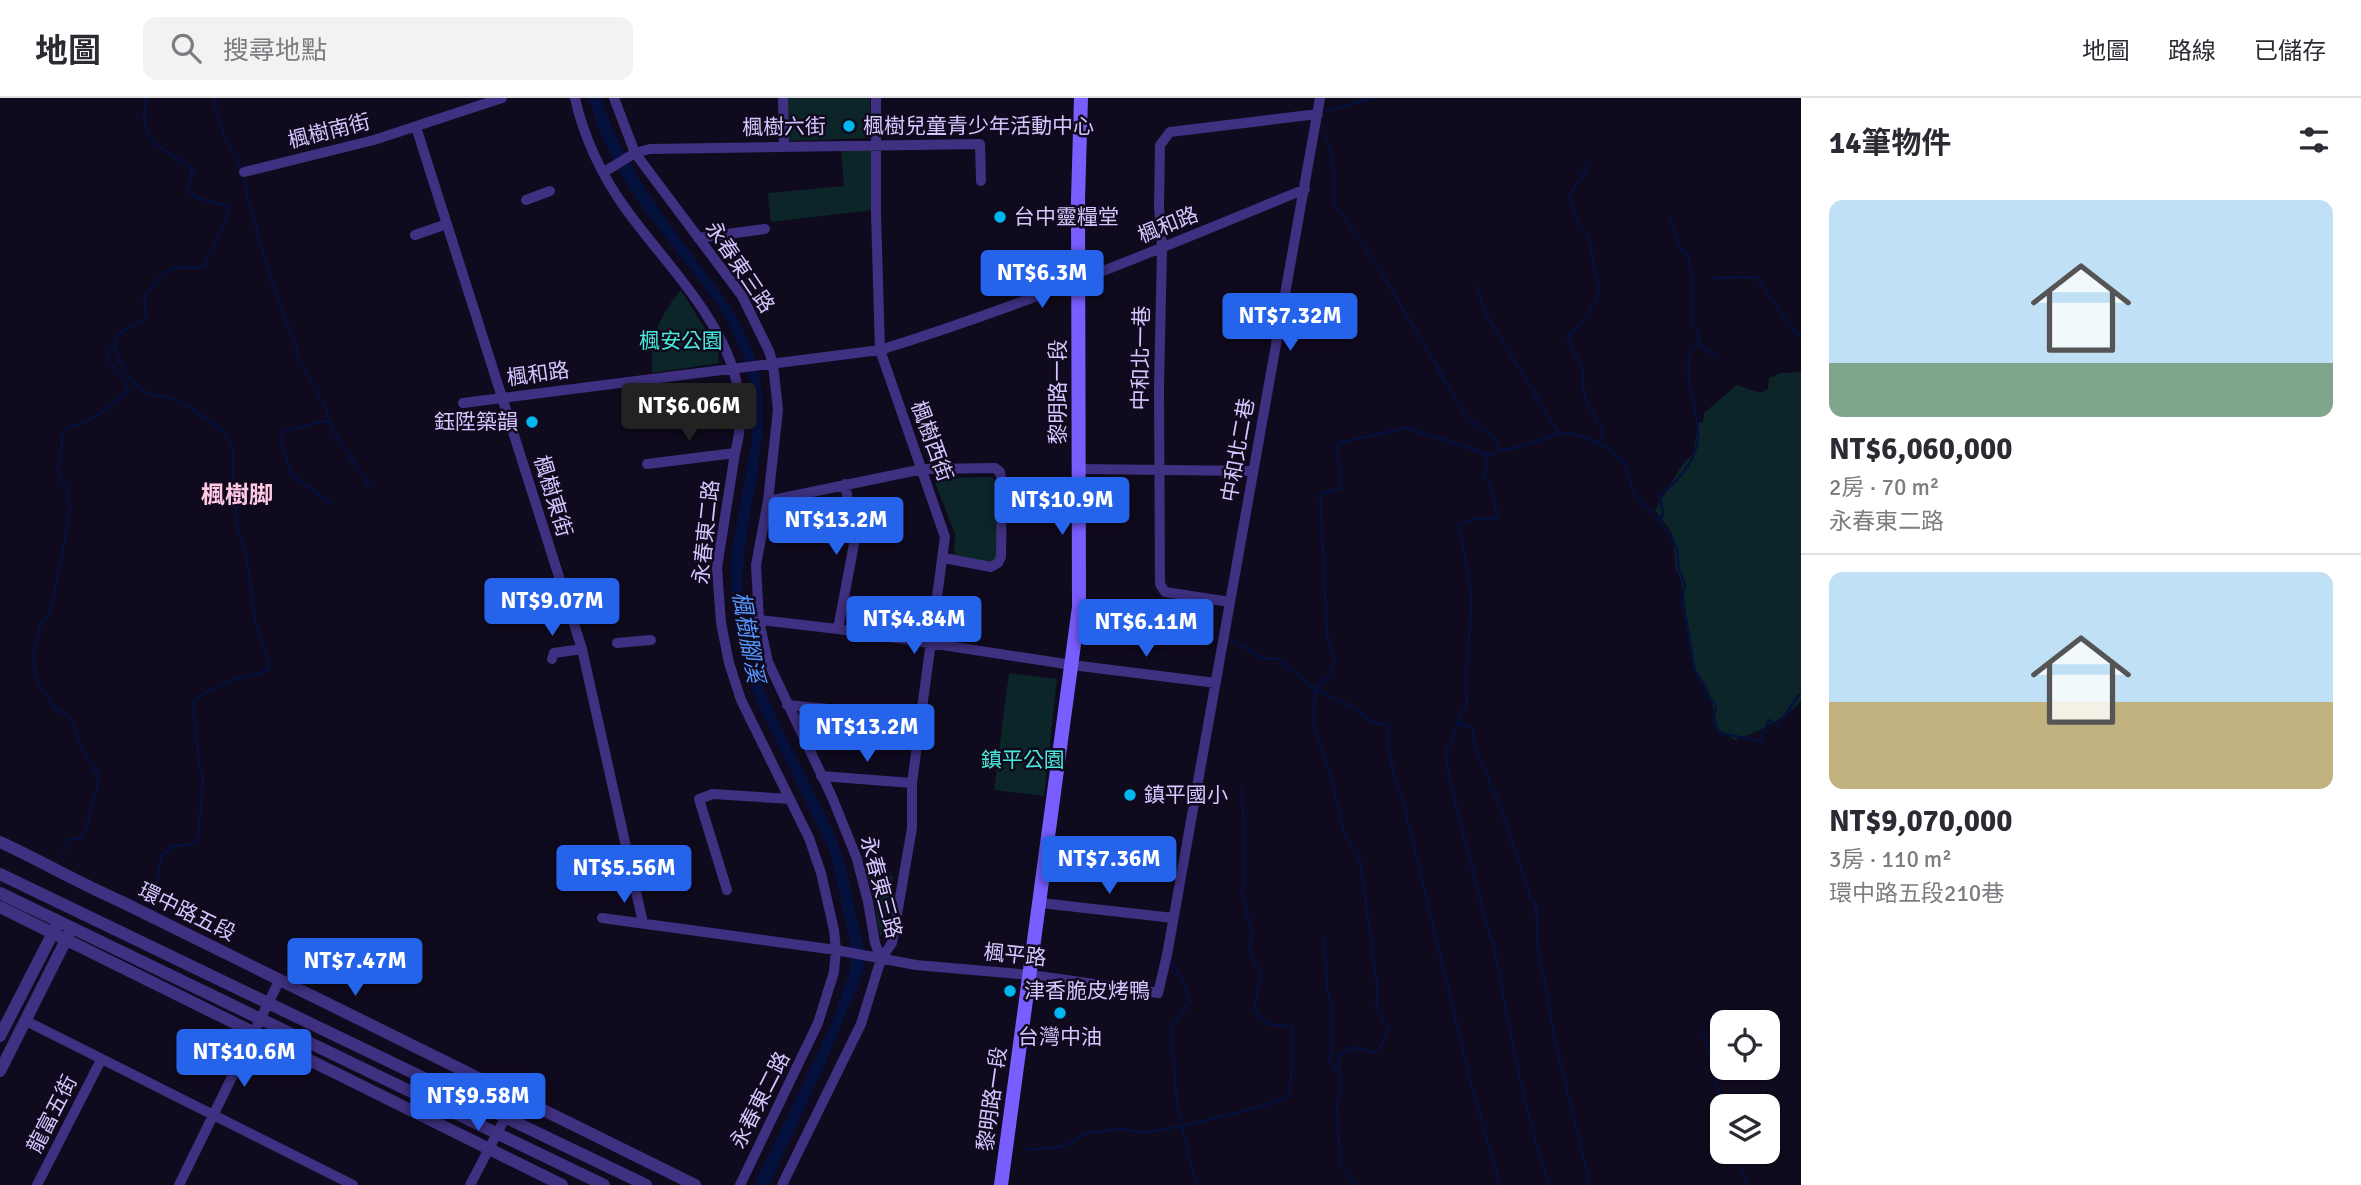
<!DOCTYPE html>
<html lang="zh-TW">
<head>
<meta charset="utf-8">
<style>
  :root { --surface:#fff; --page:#f2f2f3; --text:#2b2b33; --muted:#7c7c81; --line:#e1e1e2; --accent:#2563eb }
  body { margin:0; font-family:Signika,"Noto Sans TC",sans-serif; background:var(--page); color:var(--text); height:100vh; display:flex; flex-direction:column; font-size:26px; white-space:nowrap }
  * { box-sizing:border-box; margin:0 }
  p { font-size:23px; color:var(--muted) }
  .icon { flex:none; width:38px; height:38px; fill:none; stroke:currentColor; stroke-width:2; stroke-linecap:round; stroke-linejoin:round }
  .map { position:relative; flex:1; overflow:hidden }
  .details { display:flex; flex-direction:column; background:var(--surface); width:560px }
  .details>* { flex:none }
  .buttons { position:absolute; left:1710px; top:912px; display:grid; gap:14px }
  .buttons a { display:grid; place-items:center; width:70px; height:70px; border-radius:14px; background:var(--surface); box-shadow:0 2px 5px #0004; font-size:35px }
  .price { position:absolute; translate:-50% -60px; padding:0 16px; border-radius:7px; background:var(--accent); color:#fff; font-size:23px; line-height:46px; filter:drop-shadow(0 2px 4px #0008) }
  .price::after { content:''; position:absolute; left:50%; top:42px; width:21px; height:16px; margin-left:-10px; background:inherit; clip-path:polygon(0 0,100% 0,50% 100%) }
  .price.current { background:#222; color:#fff }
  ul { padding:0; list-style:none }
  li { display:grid; align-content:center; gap:14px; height:371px; padding:0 28px }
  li+li { border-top:2px solid var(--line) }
  li span { display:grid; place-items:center; height:217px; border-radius:14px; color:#555 }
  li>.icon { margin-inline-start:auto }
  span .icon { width:126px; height:126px; fill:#fffc; stroke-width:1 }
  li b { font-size:30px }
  h2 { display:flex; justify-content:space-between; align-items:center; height:84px; padding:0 28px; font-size:30px }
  header { display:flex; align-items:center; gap:42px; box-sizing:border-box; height:98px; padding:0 35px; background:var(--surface); border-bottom:2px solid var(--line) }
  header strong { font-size:33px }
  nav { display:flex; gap:38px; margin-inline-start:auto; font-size:24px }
  .search { width:490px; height:63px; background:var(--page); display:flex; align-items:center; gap:18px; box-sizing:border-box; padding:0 24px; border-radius:14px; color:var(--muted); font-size:26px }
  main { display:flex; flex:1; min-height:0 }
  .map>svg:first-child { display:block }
</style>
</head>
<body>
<header>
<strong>地圖</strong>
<div class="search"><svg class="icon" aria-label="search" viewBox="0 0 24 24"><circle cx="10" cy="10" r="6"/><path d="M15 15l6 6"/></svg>搜尋地點</div>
<nav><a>地圖</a><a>路線</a><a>已儲存</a></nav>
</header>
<main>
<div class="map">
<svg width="1801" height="1087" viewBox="0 0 1801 1087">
  <rect width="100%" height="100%" fill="#100a1e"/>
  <path fill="#0c2528" d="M787 0H870L871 35 867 40 787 43Z
    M841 51 872 52 873 112 771 124 768 95 844 88Z
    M681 192 718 252 719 265 652 275C650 240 659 218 681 192Z
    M1801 274V603C1783 622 1760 633 1735 642L1718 631C1713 610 1710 587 1695 572L1681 482 1676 471 1672 435 1655 412 1683 366 1693 356 1699 324 1703 325 1704 315 1737 287 1760 295 1768 291 1769 280 1781 275Z
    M992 379 997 385V457L993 465 958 459 954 454 955 436 935 384 937 380Z
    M1009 575 1057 581 1044 698 994 692Z
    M866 775 893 778 884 833 880 839 874 799Z"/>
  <path fill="#04113c" d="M589 0H601C621 62 658 110 696 162 718 191 740 218 752 252 784 339 733 426 744 515 754 596 803 664 835 738 845 762 850 787 855 812 859 831 866 851 864 870 862 884 852 901 846 914 824 973 795 1030 769 1087H754L832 925 851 869 850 843 830 754 755 601 738 547 732 497 731 458 751 348 753 314 751 287 744 261 730 227 717 206 637 102 619 73 598 30Z"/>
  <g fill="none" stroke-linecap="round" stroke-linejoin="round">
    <path stroke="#04113c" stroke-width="2.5" d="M146 0C147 6 144 10 144 16 142 45 173 56 193 71L187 92 197 100 228 108 229 116 204 168C195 171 189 169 180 169 162 170 155 187 144 199L146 222C137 226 124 229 118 238 107 254 134 288 148 295 156 298 166 298 174 302 191 309 227 331 232 349 235 364 233 383 229 397L235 410 239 438 245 449 255 521 268 563V571C259 577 249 577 240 580 223 586 205 592 193 605L199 668 203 678 198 740 192 746 174 748 161 758 155 797
      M213 0 224 37 242 72
      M1326 13 1373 0
      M1323 36C1337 54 1334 84 1333 106L1351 129 1383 177 1467 320 1494 339 1501 352 1491 357 1407 330 1337 345 1341 390 1320 396 1327 536 1335 561 1332 576 1315 591 1314 627 1330 675 1344 734 1360 762 1377 887 1376 908 1388 932 1383 945 1375 954 1351 949 1339 958V999L1337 1009 1340 1067 1356 1087
      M1591 64 1570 96 1571 105 1578 125 1589 138 1599 195 1582 226 1567 239 1583 273 1584 298 1604 336 1598 344
      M244 78 248 101 271 182 296 248 298 260 327 312 329 322 335 336 370 389
      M1671 121 1679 151 1687 154 1693 182 1692 226C1705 241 1690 245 1715 257
      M1714 180 1756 179 1787 223 1801 239
      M1477 188 1483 211 1559 336
      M329 322 285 333 282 337 281 343 292 377 331 405
      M1501 352 1515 350 1559 336H1576L1609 350 1625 365 1634 394 1669 435 1677 451 1679 472 1685 487 1682 501 1695 574 1705 589 1706 598 1715 606 1716 611 1712 620 1720 635 1760 643 1769 622 1777 627C1783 623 1792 605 1799 597
      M1483 355 1488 366 1482 379 1490 385 1498 419C1483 424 1473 417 1459 427L1472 500 1466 578 1467 603 1446 654 1449 680 1490 840 1493 843C1508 925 1523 1008 1549 1087
      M1659 424 1663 416 1660 398C1678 383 1696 364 1698 340 1701 315 1674 262 1698 245
      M1229 541 1263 560 1278 561 1315 591 1355 610 1373 625 1386 626 1390 632 1387 637 1395 684 1402 699 1471 985 1500 1087
      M1458 624 1472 630 1475 652 1489 679 1488 691 1494 692 1530 798 1536 807 1537 844 1556 946 1590 1087
      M64 755V749L70 741H80L86 731 97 688 98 677 85 656 70 619 57 612 37 584 33 560 41 524 47 520 53 502 68 427 70 407 66 390 58 374 63 333C72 327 79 326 88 322 105 315 117 302 129 291L111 264 107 253 114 247
      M1324 839 1328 896 1332 908 1333 940 1330 964 1339 973
      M1172 865 1180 877 1191 904 1171 929 1177 1008 1196 1087
      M1703 933 1723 1008
      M1027 1052 1065 1048 1087 1035 1121 1031 1144 1035 1182 1028 1255 1010 1287 1000 1290 995 1293 929 1268 926 1254 911 1261 874 1253 863 1249 852 1252 835 1242 793 1245 775 1242 689
      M1733 1054 1748 1087"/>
    <path stroke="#3f3081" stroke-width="10" d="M575 0C583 37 601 76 623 107 675 181 763 254 735 355L717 470 721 525 729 565 741 602 809 740 821 775 834 832 836 852 834 874 818 925 740 1087
      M614 0 635 55 742 198 769 253 773 266 778 312 768 403 756 467 759 522 768 564 832 699 857 761 868 804 875 845 881 861 861 926 782 1087
      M783 0 784 47
      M876 0V115L880 252 945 439 912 685V730L892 845 881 861
      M416 29 582 551 643 825
      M244 74 374 42 502 0
      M604 74 635 55 650 51 980 46 981 83
      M526 102 550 93
      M415 137 447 126
      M698 140 765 131
      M463 305 880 252C1025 207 1165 149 1305 91
      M647 366 735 355
      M1079 371 1253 373
      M768 403 923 371 995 370 1000 374 1002 385 1001 459 998 465 991 469 944 460
      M1230 504 1165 494 1160 486 1159 289 1162 151 1159 108 1160 47 1170 34 1318 16
      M759 522 838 531 1072 567 1216 585
      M838 531 854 446V434L845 386
      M617 545 651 542
      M552 561 554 555 582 551
      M787 607 921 620
      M821 678 912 685
      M727 792 699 701 713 696 790 701
      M1041 805 1173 820
      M602 820 836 852 916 867 1031 877 1158 895 1167 857 1320 0
      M26 923 353 1087
      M37 1087 101 962
      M179 1087 280 881
      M470 1087 516 999"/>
    <path stroke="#3f3081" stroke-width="12" d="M0 744C41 763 79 785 120 803L695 1087
      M0 776 646 1087
      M0 795 604 1087
      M0 809 562 1087
      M0 938 56 829
      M0 973 69 836"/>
    <path stroke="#795dff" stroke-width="14" d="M1001 1087 1079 509 1078 101 1081 0"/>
  </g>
  <g fill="#00b6f1" stroke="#100a1e" stroke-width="2.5">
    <circle cx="849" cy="28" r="7"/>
    <circle cx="1000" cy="119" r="7"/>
    <circle cx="532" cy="324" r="7"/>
    <circle cx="1130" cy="697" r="7"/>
    <circle cx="1010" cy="893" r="7"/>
    <circle cx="1060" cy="915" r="7"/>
  </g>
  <g text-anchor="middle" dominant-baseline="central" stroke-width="5" stroke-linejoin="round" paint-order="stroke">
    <g font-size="21" fill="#d5c6ff" stroke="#100a1e" text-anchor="start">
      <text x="863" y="28">楓樹兒童青少年活動中心</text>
      <text x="1014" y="119">台中靈糧堂</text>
      <text x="518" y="324" text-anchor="end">鈺陞築韻</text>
      <text x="1144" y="697">鎮平國小</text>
      <text x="1024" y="893">津香脆皮烤鴨</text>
      <text x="1060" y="939" text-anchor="middle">台灣中油</text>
    </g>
    <g font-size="21" fill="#d5c6ff" stroke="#100a1e">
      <text transform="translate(784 29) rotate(-1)">楓樹六街</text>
      <text transform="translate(329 33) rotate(-14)">楓樹南街</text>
      <text transform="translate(1168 127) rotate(-22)">楓和路</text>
      <text transform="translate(740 169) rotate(56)">永春東三路</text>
      <text transform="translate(1141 260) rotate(-89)">中和北一巷</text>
      <text transform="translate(538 276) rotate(-8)">楓和路</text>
      <text transform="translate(1058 294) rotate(-90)">黎明路一段</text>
      <text transform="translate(932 343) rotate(70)">楓樹西街</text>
      <text transform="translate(1238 352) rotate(-80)">中和北二巷</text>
      <text transform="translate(553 398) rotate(73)">楓樹東街</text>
      <text transform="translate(706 434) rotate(-84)">永春東二路</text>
      <text transform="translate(881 789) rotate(75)">永春東三路</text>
      <text transform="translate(187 814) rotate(26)">環中路五段</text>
      <text transform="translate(1015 857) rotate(6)">楓平路</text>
      <text transform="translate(992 1001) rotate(-82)">黎明路一段</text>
      <text transform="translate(760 1002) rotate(-63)">永春東二路</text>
      <text transform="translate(52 1016) rotate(-63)">龍富五街</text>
    </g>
    <g font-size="21" fill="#48e9d8" stroke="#100a1e">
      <text x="681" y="243">楓安公園</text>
      <text x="1023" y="662">鎮平公園</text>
    </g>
    <g font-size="23" font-style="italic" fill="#5497ff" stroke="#100a1e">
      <text transform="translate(748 539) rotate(80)">楓樹腳溪</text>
    </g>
    <g font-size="24" font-weight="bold" fill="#ffc8e3" stroke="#100a1e">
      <text x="237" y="397">楓樹脚</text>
    </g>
  </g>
</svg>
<div class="buttons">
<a><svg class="icon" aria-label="locate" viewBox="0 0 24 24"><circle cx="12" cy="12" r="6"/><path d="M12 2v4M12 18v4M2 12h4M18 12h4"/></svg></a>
<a><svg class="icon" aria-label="layers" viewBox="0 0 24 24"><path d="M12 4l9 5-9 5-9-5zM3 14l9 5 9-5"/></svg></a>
</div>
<b class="price" style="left:1042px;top:212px">NT$6.3M</b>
<b class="price" style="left:1290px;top:255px">NT$7.32M</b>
<b class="price current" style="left:689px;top:345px">NT$6.06M</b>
<b class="price" style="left:1062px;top:439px">NT$10.9M</b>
<b class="price" style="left:836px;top:459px">NT$13.2M</b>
<b class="price" style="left:552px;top:540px">NT$9.07M</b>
<b class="price" style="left:914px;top:558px">NT$4.84M</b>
<b class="price" style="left:1146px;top:561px">NT$6.11M</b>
<b class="price" style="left:867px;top:666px">NT$13.2M</b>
<b class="price" style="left:1109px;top:798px">NT$7.36M</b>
<b class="price" style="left:624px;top:807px">NT$5.56M</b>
<b class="price" style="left:355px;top:900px">NT$7.47M</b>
<b class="price" style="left:244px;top:991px">NT$10.6M</b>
<b class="price" style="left:478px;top:1035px">NT$9.58M</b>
</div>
<section class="details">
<h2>14筆物件<svg class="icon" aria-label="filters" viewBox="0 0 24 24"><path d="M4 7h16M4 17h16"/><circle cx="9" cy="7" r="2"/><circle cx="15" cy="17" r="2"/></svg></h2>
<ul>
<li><span style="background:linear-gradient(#bfe0f5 75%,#7fa58c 0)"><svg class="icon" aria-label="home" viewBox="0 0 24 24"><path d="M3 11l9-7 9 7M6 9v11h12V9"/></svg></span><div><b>NT$6,060,000</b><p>2房 · 70 m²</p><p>永春東二路</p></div></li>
<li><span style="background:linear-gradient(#bfe0f5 60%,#c2b280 0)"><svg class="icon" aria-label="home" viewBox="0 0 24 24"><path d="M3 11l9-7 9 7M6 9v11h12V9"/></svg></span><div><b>NT$9,070,000</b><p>3房 · 110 m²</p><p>環中路五段210巷</p></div></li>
</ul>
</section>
</main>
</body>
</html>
